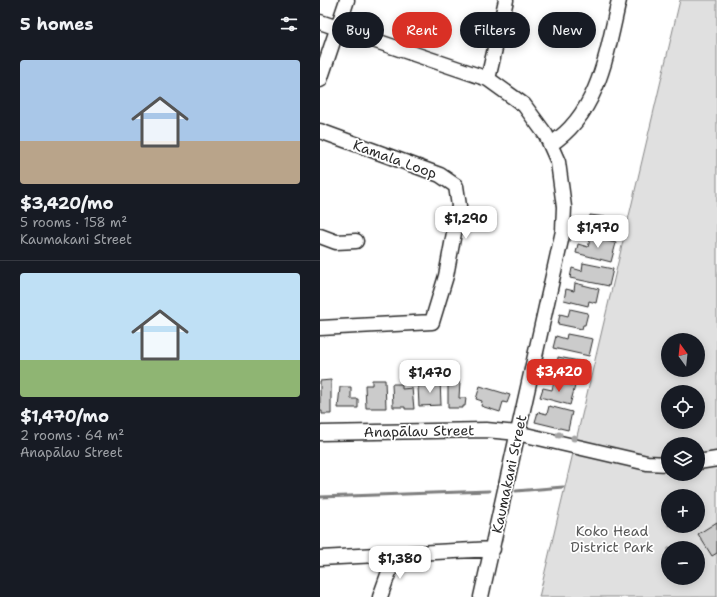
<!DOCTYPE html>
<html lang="en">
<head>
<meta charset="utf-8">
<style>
  :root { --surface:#171b24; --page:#242831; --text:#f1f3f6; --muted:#9ea1a6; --line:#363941; --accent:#d93025 }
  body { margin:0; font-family:"Shantell Sans",sans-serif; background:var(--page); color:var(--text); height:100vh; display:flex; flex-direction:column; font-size:15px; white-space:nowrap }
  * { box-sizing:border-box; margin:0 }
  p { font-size:13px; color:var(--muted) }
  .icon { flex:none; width:22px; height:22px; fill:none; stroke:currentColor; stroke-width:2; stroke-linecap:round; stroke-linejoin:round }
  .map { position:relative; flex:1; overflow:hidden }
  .drawer { display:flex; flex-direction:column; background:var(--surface); width:320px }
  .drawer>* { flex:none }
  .hud { position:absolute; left:12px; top:12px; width:325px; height:36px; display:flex; gap:8px }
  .needle { width:26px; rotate:345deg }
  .tools { position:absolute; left:341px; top:333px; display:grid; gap:8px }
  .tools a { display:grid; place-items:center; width:44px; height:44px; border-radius:50%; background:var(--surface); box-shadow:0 2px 10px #0003; font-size:20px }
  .price { position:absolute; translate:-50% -34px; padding:0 9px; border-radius:8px; background:#fff; color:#222; font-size:13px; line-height:26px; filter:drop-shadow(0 1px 2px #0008) }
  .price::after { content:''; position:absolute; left:50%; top:24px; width:12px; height:9px; margin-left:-6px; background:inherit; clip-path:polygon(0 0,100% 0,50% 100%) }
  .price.current { background:var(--accent); color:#fff }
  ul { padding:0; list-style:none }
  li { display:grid; align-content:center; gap:8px; height:212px; padding:0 20px }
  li+li { border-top:1px solid var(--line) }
  li span { display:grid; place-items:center; height:124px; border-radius:4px; color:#555 }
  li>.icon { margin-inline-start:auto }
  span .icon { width:72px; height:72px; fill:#fffc; stroke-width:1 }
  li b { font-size:17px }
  h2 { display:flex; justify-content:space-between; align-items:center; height:48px; padding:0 20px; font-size:17px }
  .chip { padding:0 14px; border-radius:18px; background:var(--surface); box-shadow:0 2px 10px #0003; font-size:14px; line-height:36px }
  .chip.current { background:var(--accent); color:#fff }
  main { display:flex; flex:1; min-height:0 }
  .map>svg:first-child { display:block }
</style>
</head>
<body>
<main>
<section class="drawer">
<h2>5 homes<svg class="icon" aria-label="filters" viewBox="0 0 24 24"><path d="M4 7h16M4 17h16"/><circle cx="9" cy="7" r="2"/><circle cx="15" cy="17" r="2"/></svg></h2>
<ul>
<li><span style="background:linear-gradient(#a9c7e8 65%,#b9a48a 0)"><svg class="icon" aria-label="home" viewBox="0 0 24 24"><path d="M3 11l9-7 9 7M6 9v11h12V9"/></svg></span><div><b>$3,420/mo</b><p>5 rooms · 158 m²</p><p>Kaumakani Street</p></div></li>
<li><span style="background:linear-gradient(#bfe0f5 70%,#8fb573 0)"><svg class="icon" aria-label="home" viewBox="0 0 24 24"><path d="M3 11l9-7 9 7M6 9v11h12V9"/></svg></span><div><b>$1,470/mo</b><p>2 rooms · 64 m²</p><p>Anapālau Street</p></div></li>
</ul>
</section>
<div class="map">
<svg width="397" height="597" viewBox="0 0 397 597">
  <rect width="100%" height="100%" fill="#fff"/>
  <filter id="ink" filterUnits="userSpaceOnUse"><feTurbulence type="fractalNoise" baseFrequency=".025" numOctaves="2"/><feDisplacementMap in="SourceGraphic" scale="8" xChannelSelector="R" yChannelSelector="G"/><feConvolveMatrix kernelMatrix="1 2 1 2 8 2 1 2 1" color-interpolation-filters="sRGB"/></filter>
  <g filter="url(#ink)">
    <path fill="#e0e0e0" stroke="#868686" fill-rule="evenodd" d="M360 0H397V597H219ZM348 340H378V370H348ZM348 392H378V422H348ZM348 444H378V474H348ZM348 496H378V526H348ZM348 548H378V578H348Z"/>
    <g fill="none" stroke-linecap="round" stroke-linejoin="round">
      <path stroke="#7e7e7e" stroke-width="3" d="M196 491 243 487
        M0 497 169 491"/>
    </g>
    <path fill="#cbcbcb" stroke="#2b2b2b" d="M270 215 293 218 292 228 296 229 294 236 260 231 262 221 269 222Z
      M271 237 296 243 291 262 256 253 258 244 268 247Z
      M263 263 293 269 289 286 250 278 252 268 262 271Z
      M255 283 279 289 276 303 269 301 268 306 244 300 246 289 254 291Z
      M250 309 268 313 265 325H263L262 329 238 324 240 314 248 316Z
      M247 334 273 339 269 356 233 348 236 336 246 339Z
      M238 357 259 361 256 372 237 368 235 375 227 373 229 363 237 365Z
      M110 379H120L121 405 99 406 98 386 111 385Z
      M11 380V414H2V411H0V381Z
      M52 380H65L66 408H46L45 385H52Z
      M234 381 255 386 250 405 220 397 223 388 232 390Z
      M128 382H140L139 398H146L145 406H143V408H128Z
      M72 384H82V389L92 388 94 409H85V407H73Z
      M160 386 190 395 187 403 183 402 180 412 161 406 162 401 156 399Z
      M20 387H31V399H38V408H18Z
      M229 406 252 412 248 430 215 422 218 412 227 414Z
      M397 522V553L392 556 378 534Z"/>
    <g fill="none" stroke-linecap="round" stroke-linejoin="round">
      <g stroke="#2b2b2b" stroke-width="17">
        <path id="minor" d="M0 22 168 79 204 105 226 135 238 162 244 207 243 231 161 597
          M168 79 186 0
          M0 80 27 0
          M0 131 120 175 136 186 139 206 126 276 112 322 0 328
          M231 144C279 113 287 52 299 0
          M0 236 16 242 36 241
          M0 433 166 430 197 433 327 463 348 464
          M378 462 397 459
          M0 558 173 549
          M60 597 75 555"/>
      </g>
      <use href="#minor" stroke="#fff" stroke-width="14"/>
    </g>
    <g fill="#a3a3a3">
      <circle cx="239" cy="435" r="3.5"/>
      <circle cx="254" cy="438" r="3.5"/>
    </g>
  </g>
  <g text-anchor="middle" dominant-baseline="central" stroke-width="3.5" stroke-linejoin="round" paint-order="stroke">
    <g font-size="14" fill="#2b2b2b" stroke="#fff">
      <text transform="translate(75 159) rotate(20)">Kamala Loop</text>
      <text transform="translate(99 431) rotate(-1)">Anapālau Street</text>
      <text transform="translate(189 474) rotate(-78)">Kaumakani Street</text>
    </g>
    <g font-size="14" fill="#585858" stroke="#fff">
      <text x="292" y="531">Koko Head<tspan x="292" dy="16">District Park</tspan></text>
    </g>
  </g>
</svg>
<div class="tools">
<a><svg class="needle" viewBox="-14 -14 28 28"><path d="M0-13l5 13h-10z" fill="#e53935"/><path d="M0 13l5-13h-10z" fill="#9ea1a6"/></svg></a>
<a><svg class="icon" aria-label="locate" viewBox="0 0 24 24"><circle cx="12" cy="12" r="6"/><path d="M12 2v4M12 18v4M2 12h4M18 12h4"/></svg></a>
<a><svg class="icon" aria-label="layers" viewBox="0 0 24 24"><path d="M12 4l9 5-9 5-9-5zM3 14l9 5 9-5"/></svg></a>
<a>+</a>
<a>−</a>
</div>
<b class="price" style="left:146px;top:240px">$1,290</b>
<b class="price" style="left:278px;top:249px">$1,970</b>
<b class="price current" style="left:239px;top:393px">$3,420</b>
<b class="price" style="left:110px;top:394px">$1,470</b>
<b class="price" style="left:80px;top:580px">$1,380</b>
<div class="hud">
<a class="chip">Buy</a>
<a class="chip current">Rent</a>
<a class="chip">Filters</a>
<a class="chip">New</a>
</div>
</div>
</main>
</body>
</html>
